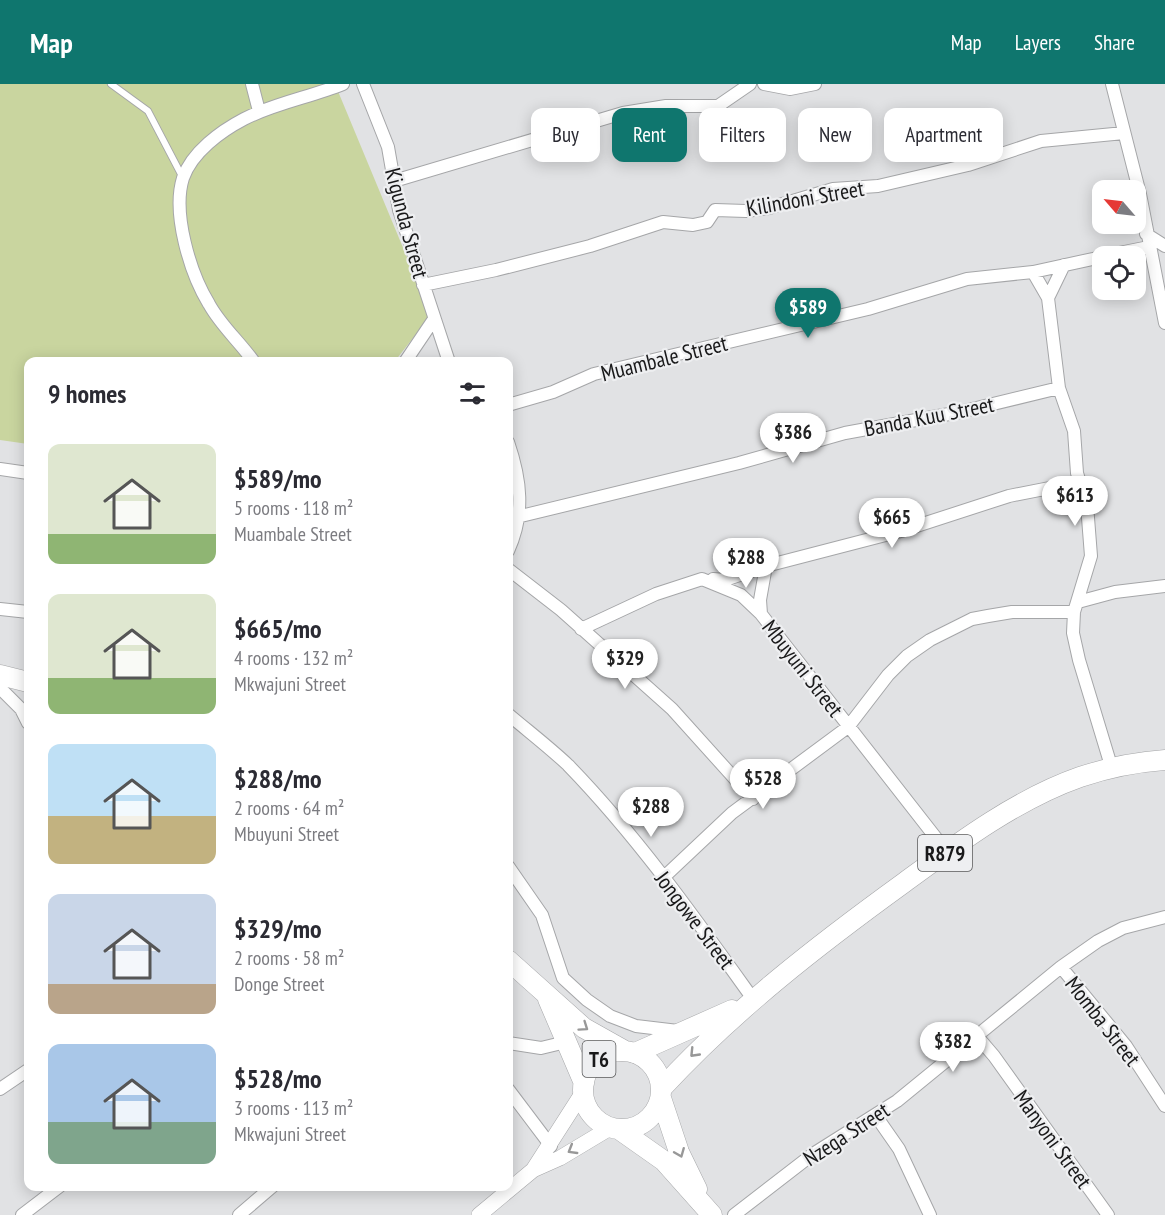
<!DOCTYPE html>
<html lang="en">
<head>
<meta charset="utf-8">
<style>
  :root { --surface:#fff; --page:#f2f2f3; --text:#2b2b33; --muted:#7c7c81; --accent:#0f766e }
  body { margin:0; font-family:"PT Sans Narrow",sans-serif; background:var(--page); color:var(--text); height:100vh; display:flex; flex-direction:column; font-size:22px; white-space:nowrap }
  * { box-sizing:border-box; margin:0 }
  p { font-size:20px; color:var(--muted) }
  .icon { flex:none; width:33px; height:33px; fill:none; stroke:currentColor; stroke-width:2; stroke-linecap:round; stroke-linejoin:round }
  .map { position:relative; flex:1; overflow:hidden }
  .sheet { position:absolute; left:24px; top:273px; width:489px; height:834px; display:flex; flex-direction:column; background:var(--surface); border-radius:12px; box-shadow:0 3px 15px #0003 }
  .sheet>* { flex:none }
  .hud { position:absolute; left:531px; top:24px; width:543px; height:54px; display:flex; gap:12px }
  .needle { width:39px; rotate:298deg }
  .buttons { position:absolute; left:1092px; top:96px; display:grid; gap:12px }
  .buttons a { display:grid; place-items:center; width:54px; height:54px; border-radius:12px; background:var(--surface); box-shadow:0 3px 15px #0003; font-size:30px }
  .price { position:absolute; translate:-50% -51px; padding:0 14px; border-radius:21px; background:#fff; color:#222; font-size:20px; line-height:39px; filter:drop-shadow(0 2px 3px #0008) }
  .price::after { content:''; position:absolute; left:50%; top:36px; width:18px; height:14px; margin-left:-9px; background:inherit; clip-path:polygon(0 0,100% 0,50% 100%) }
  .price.current { background:var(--accent); color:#fff }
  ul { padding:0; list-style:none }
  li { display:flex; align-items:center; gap:18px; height:150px; padding:0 24px }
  li span { display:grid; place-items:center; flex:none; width:168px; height:120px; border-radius:12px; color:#555 }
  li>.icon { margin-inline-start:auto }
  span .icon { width:72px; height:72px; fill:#fffc; stroke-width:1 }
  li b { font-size:26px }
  h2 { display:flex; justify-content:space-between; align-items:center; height:72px; padding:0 24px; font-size:26px }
  .pill { padding:0 21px; border-radius:12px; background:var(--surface); box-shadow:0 3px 15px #0003; font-size:21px; line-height:54px }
  .pill.current { background:var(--accent); color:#fff }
  header { display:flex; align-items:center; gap:36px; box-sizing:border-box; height:84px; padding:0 30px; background:var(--accent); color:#fff }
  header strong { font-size:28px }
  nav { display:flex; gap:33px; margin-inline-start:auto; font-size:21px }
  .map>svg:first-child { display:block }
</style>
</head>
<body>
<header>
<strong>Map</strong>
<nav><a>Map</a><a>Layers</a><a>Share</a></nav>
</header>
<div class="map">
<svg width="1165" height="1131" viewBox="0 0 1165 1131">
  <rect width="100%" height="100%" fill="#e1e2e4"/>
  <path fill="#c9d59f" d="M0 0H335L431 231 395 277 28 278V360L0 356Z"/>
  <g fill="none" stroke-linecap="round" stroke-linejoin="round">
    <g stroke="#a5a6a8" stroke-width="8">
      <path id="service" d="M111 0 148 27 183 94"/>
    </g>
    <g stroke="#a5a6a8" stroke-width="14">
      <path id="minor" d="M252 0 259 27
        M363 0 388 63 399 126 449 278
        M764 0 790 5 815 0
        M1112 0 1140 110 1165 239
        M394 97 623 29 666 22H718L750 0
        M1146 150 1165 162
        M1104 172 1149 163
        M1033 188 1048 214 1059 304 1074 347 1077 389 1087 421 1091 472 1074 528 1073 549 1079 576 1112 685
        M423 201 496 186 590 162 663 138 693 141 707 138 715 126 746 127 769 124 833 105 878 102 968 81 1041 57 1124 49
        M1048 214 1064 181
        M254 278C240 258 221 242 209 220 190 189 172 129 183 94 192 68 221 47 244 35 275 19 311 13 343 0
        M405 278 434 235
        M508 321 553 308 594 290 868 225 967 195 1033 188 1102 173
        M508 358C521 396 525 430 508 467
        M0 385 28 389
        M521 432 739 379 845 349 960 328 1059 304
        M508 485 561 526 672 625 753 715
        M713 495 725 496 766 482 901 447 1009 412 1080 398
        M1078 518 1115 508 1165 502
        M0 525 28 528
        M761 530 760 516 766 482
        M581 545 656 510 702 495 741 511 761 530 947 768
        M0 604 21 625 28 639
        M508 630C528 647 549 663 568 681 637 752 695 834 753 915
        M508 782 542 831 563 894 587 916 610 932 636 942 678 947
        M664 793 732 729 848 643 888 591 907 572 930 556 972 535 988 532 1012 528H1074
        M1061 883 1126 962 1165 1022
        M976 951 994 972 1108 1131
        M508 959 541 964 566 958
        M0 1005 28 986
        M508 1005 551 1062
        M876 1032 899 1065 930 1131
        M22 1131 60 1102
        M239 1131 273 1102
        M734 1131 813 1070 897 1017 1061 883 1098 857 1123 844 1165 833"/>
    </g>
    <g stroke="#a5a6a8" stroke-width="16">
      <path id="tertiary" d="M533 1086 560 1074 610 1044
        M479 1131 533 1086 583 1008"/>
    </g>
    <g stroke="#a5a6a8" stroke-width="21">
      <path id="primary" d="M635 969 732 926
        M662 1004C734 926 818 861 905 798 958 759 1017 715 1080 693 1107 684 1137 678 1165 676"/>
    </g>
    <g stroke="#a5a6a8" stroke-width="21">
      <path id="trunk" d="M0 591 28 598
        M508 876 584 944 625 967
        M548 915 584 999
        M583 1006a39 39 0 1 1 78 0a39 39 0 1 1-78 0Z
        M661 1014 679 1068 697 1105
        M620 1046 664 1077 712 1131"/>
    </g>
    <use href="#service" stroke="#fff" stroke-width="6"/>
    <use href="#minor" stroke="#fff" stroke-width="12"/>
    <use href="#tertiary" stroke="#fff" stroke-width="15"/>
    <use href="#primary" stroke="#fff" stroke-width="20"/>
    <use href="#trunk" stroke="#fff" stroke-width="20"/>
  </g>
  <defs><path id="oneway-chevron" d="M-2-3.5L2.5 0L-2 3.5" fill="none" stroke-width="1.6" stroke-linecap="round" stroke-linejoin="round" transform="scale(1.5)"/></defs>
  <g stroke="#989898">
    <use href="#oneway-chevron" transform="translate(584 943) rotate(35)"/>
    <use href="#oneway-chevron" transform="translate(694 969) rotate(134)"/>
    <use href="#oneway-chevron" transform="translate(572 1066) rotate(149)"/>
    <use href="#oneway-chevron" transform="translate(680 1069) rotate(68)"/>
  </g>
  <g text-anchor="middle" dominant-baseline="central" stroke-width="4.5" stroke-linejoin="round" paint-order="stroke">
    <g fill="#eeeff1" stroke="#59595a" stroke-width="1.5">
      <rect x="918" y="751" width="54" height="36" rx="4.5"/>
      <rect x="582.5" y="957" width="33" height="36" rx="4.5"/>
    </g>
    <g font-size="21" font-weight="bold" fill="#19191a">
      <text x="945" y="769">R879</text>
      <text x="599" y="975">T6</text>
    </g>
    <g font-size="22" fill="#19191a" stroke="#eeeff1">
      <text transform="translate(805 114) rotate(-10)">Kilindoni Street</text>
      <text transform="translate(407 139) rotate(75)">Kigunda Street</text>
      <text transform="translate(664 274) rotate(-14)">Muambale Street</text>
      <text transform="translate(929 332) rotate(-11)">Banda Kuu Street</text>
      <text transform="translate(803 584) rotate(52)">Mbuyuni Street</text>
      <text transform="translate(695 836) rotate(53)">Jongowe Street</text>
      <text transform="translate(1103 937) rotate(52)">Momba Street</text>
      <text transform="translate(846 1050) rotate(-33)">Nzega Street</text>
      <text transform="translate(1053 1055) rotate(54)">Manyoni Street</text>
    </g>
  </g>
</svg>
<div class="buttons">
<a><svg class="needle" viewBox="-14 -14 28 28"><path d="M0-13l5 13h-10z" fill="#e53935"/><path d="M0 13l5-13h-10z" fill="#7c7c81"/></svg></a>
<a><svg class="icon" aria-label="locate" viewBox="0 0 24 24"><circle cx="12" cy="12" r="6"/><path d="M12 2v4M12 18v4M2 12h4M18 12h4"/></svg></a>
</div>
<b class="price current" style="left:808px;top:255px">$589</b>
<b class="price" style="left:793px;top:380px">$386</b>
<b class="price" style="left:1075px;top:443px">$613</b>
<b class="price" style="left:892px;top:465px">$665</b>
<b class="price" style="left:746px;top:505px">$288</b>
<b class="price" style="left:625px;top:606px">$329</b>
<b class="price" style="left:763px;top:726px">$528</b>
<b class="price" style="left:651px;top:754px">$288</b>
<b class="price" style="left:953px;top:989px">$382</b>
<div class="hud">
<a class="pill">Buy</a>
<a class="pill current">Rent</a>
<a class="pill">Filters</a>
<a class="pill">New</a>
<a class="pill">Apartment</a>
</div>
<section class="sheet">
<h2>9 homes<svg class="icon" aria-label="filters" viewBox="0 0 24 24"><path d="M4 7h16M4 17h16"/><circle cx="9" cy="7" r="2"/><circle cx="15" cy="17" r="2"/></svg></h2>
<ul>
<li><span style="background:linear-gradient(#dfe7d0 75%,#8fb573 0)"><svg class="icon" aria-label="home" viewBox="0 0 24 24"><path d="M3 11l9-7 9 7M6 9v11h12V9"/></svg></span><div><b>$589/mo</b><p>5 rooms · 118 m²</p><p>Muambale Street</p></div></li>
<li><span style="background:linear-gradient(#dfe7d0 70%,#8fb573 0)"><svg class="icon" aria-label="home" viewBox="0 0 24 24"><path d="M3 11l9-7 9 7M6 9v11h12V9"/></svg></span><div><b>$665/mo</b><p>4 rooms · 132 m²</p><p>Mkwajuni Street</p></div></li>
<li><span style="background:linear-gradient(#bfe0f5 60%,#c2b280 0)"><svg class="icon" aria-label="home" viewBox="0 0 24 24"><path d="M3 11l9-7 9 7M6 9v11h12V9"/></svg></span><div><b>$288/mo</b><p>2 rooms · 64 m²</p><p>Mbuyuni Street</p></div></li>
<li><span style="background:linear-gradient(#c9d6e8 75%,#b9a48a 0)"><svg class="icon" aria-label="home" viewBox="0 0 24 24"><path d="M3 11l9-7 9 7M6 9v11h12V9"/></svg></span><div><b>$329/mo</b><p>2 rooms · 58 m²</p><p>Donge Street</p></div></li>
<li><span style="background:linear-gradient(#a9c7e8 65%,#7fa58c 0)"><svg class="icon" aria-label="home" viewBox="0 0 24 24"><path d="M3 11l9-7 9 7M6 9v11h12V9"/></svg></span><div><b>$528/mo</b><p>3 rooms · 113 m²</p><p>Mkwajuni Street</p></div></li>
</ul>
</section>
</div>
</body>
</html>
